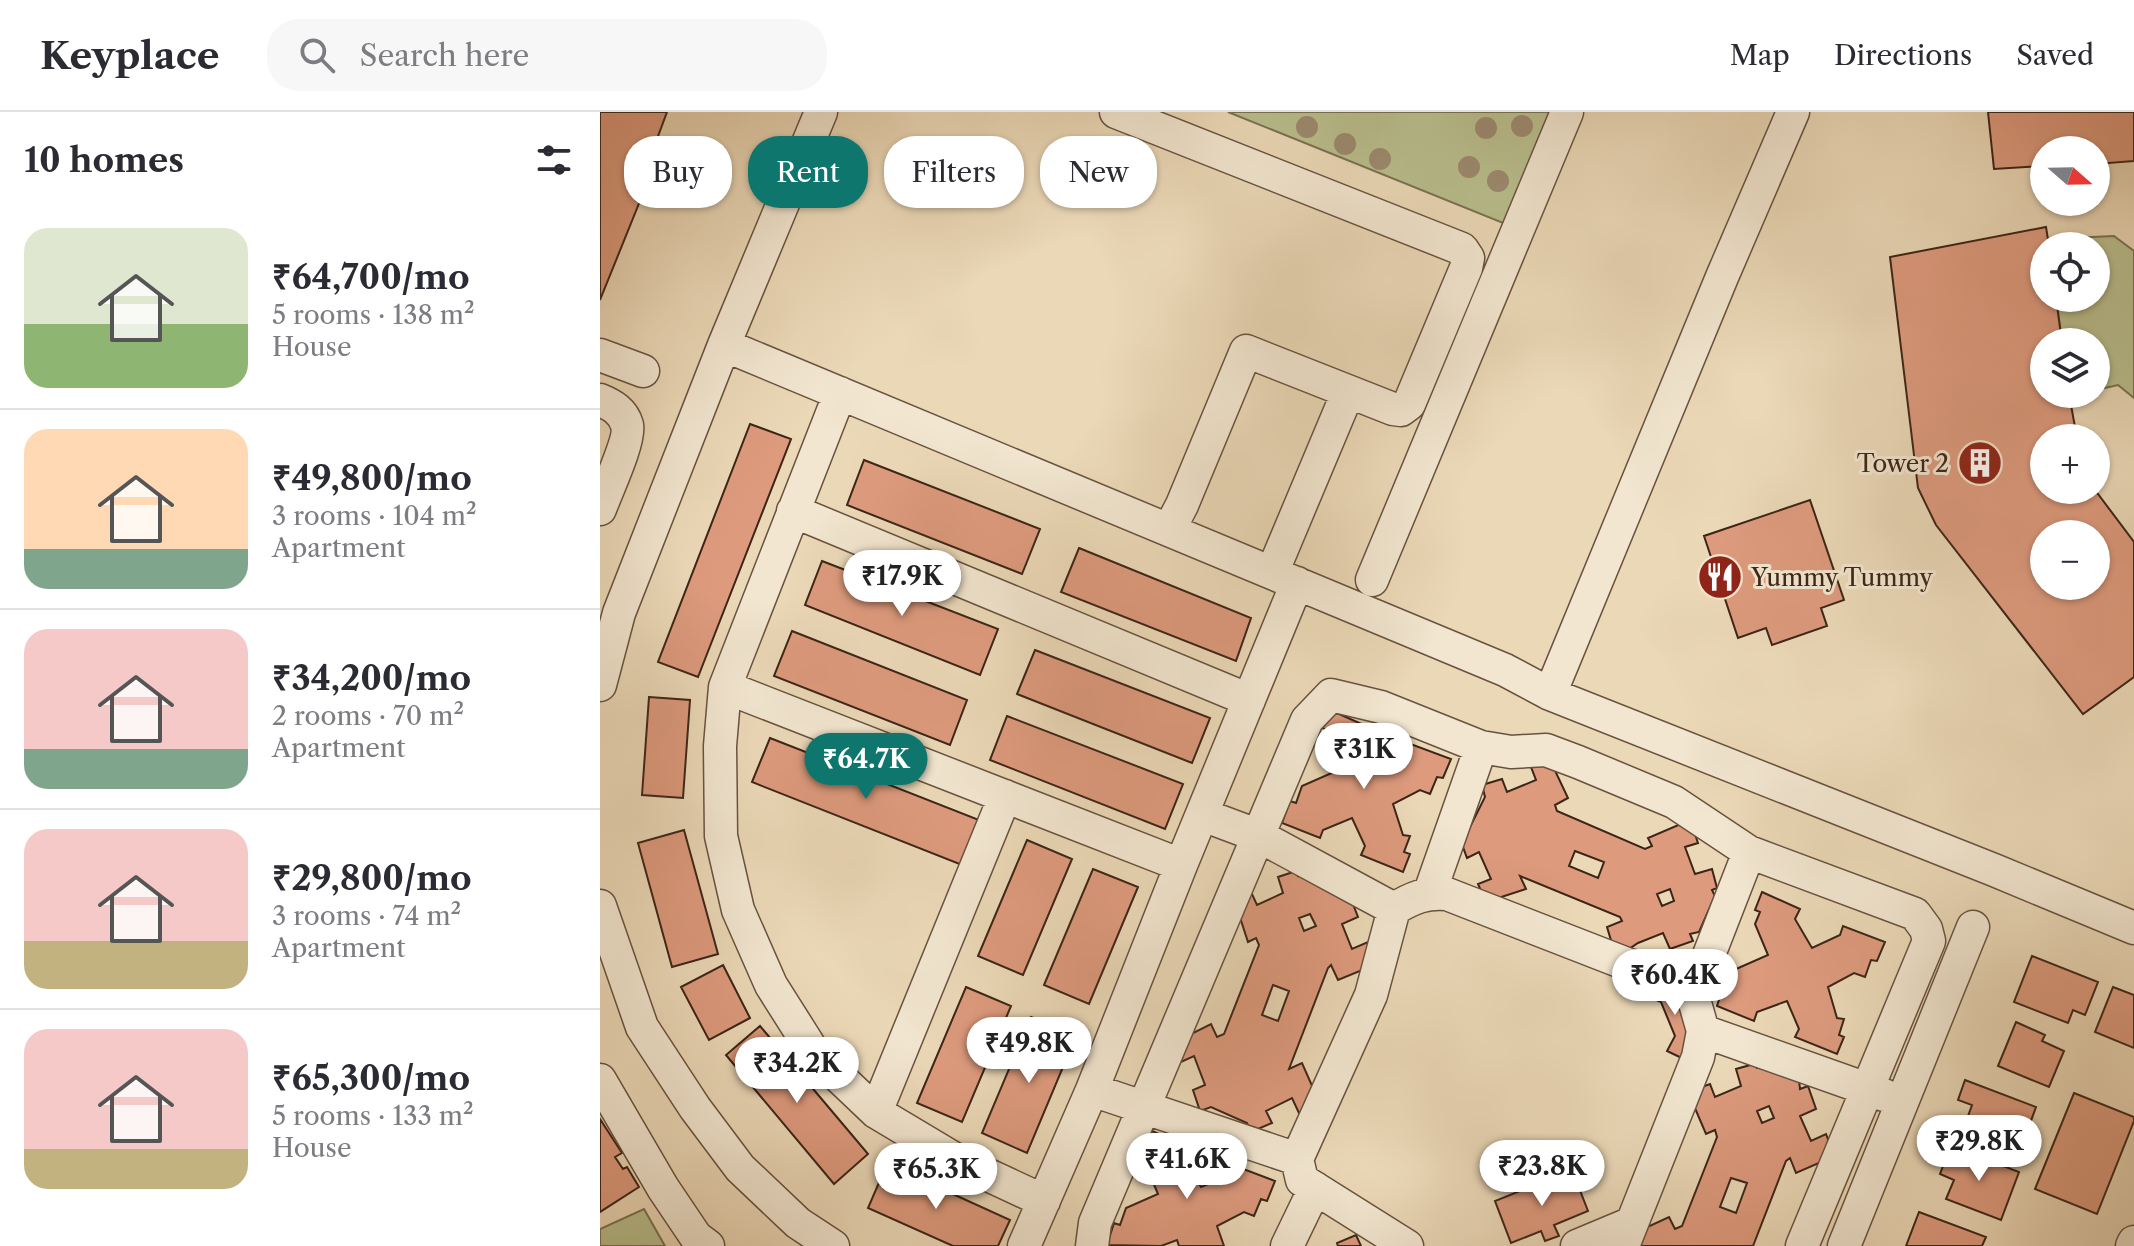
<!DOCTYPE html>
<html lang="en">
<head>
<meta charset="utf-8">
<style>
  :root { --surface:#fff; --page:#f7f7f7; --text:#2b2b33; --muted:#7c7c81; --line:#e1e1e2; --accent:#0f766e }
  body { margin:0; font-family:"Libre Caslon Text",serif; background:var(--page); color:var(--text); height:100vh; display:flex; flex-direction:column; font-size:30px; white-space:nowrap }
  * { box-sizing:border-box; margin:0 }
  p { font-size:26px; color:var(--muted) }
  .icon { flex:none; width:44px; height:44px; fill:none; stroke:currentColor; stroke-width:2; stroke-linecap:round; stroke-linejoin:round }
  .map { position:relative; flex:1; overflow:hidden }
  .sheet { display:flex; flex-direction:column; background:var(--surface); width:600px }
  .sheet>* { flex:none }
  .guide { position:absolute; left:24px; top:24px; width:760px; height:72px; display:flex; gap:16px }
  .needle { width:52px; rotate:110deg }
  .tools { position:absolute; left:1430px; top:24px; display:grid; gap:16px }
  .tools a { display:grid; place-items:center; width:80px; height:80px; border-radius:50%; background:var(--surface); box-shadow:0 2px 6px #0004; font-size:40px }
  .price { position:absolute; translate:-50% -68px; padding:0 18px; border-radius:28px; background:#fff; color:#222; font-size:26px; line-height:52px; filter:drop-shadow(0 2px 4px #0008) }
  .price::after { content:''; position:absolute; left:50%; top:48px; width:24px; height:18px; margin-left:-12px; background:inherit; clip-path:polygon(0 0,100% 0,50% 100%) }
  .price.on { background:var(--accent); color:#fff }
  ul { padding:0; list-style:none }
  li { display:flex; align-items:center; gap:24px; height:200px; padding:0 24px }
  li+li { border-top:2px solid var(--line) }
  li span { display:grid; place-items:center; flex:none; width:224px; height:160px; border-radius:24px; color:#555 }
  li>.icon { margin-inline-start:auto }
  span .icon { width:96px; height:96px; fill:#fffc; stroke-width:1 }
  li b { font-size:34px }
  h2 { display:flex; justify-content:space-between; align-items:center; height:96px; padding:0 24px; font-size:34px }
  .chip { padding:0 28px; border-radius:32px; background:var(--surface); box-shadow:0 2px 6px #0004; font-size:28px; line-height:72px }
  .chip.on { background:var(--accent); color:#fff }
  header { display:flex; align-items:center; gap:48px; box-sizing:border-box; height:112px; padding:0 40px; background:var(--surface); border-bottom:2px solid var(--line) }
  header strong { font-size:38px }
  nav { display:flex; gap:44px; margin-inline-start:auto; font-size:28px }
  .search { width:560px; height:72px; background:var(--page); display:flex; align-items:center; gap:20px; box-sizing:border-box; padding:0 28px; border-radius:32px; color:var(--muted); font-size:30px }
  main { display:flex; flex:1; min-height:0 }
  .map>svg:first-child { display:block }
</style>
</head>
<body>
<header>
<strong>Keyplace</strong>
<div class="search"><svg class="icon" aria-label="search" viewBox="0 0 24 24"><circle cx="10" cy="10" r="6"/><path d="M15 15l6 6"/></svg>Search here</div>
<nav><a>Map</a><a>Directions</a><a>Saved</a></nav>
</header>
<main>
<section class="sheet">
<h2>10 homes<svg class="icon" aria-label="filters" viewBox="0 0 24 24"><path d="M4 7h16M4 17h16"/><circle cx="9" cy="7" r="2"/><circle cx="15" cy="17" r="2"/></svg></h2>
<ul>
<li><span style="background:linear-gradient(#dfe7d0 60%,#8fb573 0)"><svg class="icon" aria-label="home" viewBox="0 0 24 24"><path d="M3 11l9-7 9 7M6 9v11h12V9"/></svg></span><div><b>₹64,700/mo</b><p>5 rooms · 138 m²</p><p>House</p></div></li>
<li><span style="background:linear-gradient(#ffd9b3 75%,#7fa58c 0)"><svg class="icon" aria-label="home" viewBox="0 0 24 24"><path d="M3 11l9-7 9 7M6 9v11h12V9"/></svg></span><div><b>₹49,800/mo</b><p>3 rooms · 104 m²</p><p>Apartment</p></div></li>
<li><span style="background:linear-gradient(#f6c9c9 75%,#7fa58c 0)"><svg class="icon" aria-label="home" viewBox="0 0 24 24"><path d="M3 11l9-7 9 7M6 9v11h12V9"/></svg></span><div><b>₹34,200/mo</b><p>2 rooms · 70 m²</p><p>Apartment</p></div></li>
<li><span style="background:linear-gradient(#f6c9c9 70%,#c2b280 0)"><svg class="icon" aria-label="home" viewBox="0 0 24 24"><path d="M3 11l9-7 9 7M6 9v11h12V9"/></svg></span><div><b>₹29,800/mo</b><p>3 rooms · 74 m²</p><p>Apartment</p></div></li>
<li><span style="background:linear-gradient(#f6c9c9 75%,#c2b280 0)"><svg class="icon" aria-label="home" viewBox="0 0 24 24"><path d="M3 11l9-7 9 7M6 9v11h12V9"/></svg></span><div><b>₹65,300/mo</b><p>5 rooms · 133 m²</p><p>House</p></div></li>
</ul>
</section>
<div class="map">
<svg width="1534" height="1134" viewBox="0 0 1534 1134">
  <rect width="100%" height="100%" fill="#ebd8b7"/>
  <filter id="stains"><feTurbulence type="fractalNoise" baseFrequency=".0025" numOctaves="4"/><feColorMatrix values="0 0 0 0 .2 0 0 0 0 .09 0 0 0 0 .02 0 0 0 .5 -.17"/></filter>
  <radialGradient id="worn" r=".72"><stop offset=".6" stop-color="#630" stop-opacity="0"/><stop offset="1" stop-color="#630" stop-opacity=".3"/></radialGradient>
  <path fill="#b9be8d" stroke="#7a7252" stroke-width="2" d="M628 0H955L908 113Z
    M1514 124 1534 139V286L1518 273 1496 278V230H1462L1456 186H1496V134H1449L1448 127Z
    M44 1097 65 1134H0V1117Z"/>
  <path fill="#dd9a7d" stroke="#3c2517" stroke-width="2" fill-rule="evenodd" d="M0 0H67L37 81 42 84 0 188Z
    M1388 0H1534V49L1496 52V38H1444V54L1394 57Z
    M1446 115 1449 134H1444V186H1456L1462 230H1444V282H1469L1477 326H1444V378H1495L1534 430V565L1483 602 1336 413 1318 376 1290 145ZM1444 422H1496V474H1444Z
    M150 312 191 327 98 565 58 550Z
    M264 348 440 417 422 462 247 393Z
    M1210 388 1244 488 1221 496 1227 514 1172 533 1166 516 1138 526 1104 424Z
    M479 436 651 506 636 549 461 480Z
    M222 449 398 517 380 563 205 493Z
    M192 519 367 588 350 633 174 564Z
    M435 538 610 606 592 651 417 582Z
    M49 585 90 588 83 686 42 683Z
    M728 597 766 614 761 624 777 653 805 641 808 631 851 647 843 666 837 665 830 682 820 678 793 692 803 723 810 724 804 740 810 742 803 760 761 743 765 734 752 706 723 718 720 726 682 711 690 689 696 691 702 674 734 660 721 628 725 617 720 615Z
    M407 604 583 672 565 717 390 648Z
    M170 626 379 708 362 753 152 670Z
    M950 648 968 686 955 693 957 699 1045 737 1052 734 1048 726 1090 708 1098 731 1085 735 1095 762 1112 757 1117 776 1112 778 1115 784 1099 820 1090 822 1093 829 1070 837 1063 821 1038 831 1029 837 1013 835 1007 815 1022 809 1020 805 920 764 926 777 886 790 878 772 891 767 879 740 867 746 859 724 867 721 885 685 882 673 902 667 907 680 936 668 931 655ZM975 739 1004 750 998 766 969 754ZM1070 777 1074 789 1062 794 1057 782Z
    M84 718 118 842 72 855 38 731Z
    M427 728 472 747 423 863 378 844Z
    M493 757 538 775 489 892 444 873Z
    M696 759 698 764 704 761 749 782 758 805 742 812 752 837 768 830 777 852 738 868 731 853 728 856 689 957 702 951 717 985 699 1001 692 986 666 999 672 1011 651 1020 647 1011 611 995 600 999 593 978 605 973 594 944 581 950 573 931 611 912 617 925 624 922 659 833 656 826 648 830 635 790 652 782 657 793 683 781 678 765ZM710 802 716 814 704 819 699 806ZM673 873 689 879 678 909 662 903Z
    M1162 780 1200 797 1195 807 1212 836 1240 823 1243 814 1285 830 1277 849 1271 848 1265 865 1254 861 1228 875 1237 906 1244 907 1239 923 1244 925 1237 942 1195 925 1199 917 1187 889 1157 900 1154 909 1117 894 1124 872 1130 874 1136 857 1168 843 1155 812 1160 800 1155 798Z
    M1432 844 1498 870 1485 903 1473 898 1468 911 1414 890Z
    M123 853 150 906 109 928 81 875Z
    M1052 865 1076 874 1097 922 1088 949 1067 939 1075 924 1061 890 1045 883Z
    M366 875 411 894 362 1010 317 991Z
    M1513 875 1534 883V936L1495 920Z
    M431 905 476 924 427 1041 382 1021Z
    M1416 910 1445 923 1442 929 1464 939 1449 975 1398 954Z
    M160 914 268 1042 234 1072 126 943Z
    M1154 952 1157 956 1162 953 1199 968 1200 977 1208 974 1216 997 1200 1004 1211 1029 1226 1022 1235 1044 1196 1061 1190 1046 1186 1049 1153 1134H1035L1030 1123 1069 1105 1075 1117 1082 1114 1117 1025 1115 1018 1106 1022 1088 980 1110 972 1115 985 1141 974 1136 957ZM1169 994 1174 1006 1162 1011 1157 999ZM1131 1066 1147 1071 1136 1101 1120 1095Z
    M1365 968 1436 995 1420 1039 1363 1018 1372 993 1358 988Z
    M1474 981 1534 1005V1009L1497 1102 1435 1077Z
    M0 1007 22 1041 15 1045 23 1057 27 1055 39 1075 0 1100Z
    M552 1019 590 1036 585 1046 601 1075 630 1063 633 1053 675 1069 667 1089 661 1087 654 1104 644 1100 617 1114 624 1134H579L577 1128 561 1134 507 1133 514 1111 520 1113 526 1096 558 1082 545 1051 549 1039 545 1037Z
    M1351 1034 1419 1060 1401 1108 1346 1087 1354 1068 1340 1062Z
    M287 1052 410 1108 398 1134H353L268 1096Z
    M972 1058 988 1099 954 1113 959 1124 945 1129 941 1119 911 1131 895 1089Z
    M1319 1100 1386 1125 1382 1134H1306Z
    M756 1123 761 1134H738L737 1131Z"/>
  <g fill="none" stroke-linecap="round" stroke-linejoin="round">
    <g stroke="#68523f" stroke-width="35">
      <path id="minor" d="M516 0 862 137 868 146 866 156 809 292 801 298 793 297 646 239 582 393 569 418
        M124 233 905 558 950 582 1394 758 1534 816
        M0 243 43 259
        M240 281 125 575 120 634 121 724 138 798 171 873 214 941 276 1000 358 1049 444 1089
        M0 288C12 293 23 299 27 313 31 327 6 380 0 397
        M193 399 649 588
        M672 461 748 280
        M772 468 967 0
        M0 573 19 501 124 233 221 0
        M125 575 581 753
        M950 582 1122 165 1193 0
        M603 703 659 724 794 797
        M830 780 881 635
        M0 794 42 915 95 996 140 1056 198 1111 233 1134
        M1093 884 1149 740 1315 802 1326 817 1329 829 1202 1134
        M1103 919 1284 983
        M0 968 63 1076 96 1125 108 1134
        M492 978 697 1047
        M276 1000 405 684
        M424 1134 492 978 581 753 697 471
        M492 1134 495 1111 707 608 731 583 781 595 881 635 911 640 946 638 978 650 1074 690 1149 740
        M687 1134 715 1076
        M807 1134 702 1068 697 1047 771 883 794 797C812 786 826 780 847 782L1032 854 1061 857 1081 868 1093 884 1103 919 1098 945 1023 1134
        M977 1134 1032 1111
        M1244 1134 1373 815
        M1532 1134 1534 1130"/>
    </g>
    <use href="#minor" stroke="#f2e6d0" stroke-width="32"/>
  </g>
  <g fill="#9c8a6f">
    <circle cx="922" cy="14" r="11"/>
    <circle cx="707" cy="15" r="11"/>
    <circle cx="886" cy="16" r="11"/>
    <circle cx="745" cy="32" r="11"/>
    <circle cx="780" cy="47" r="11"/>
    <circle cx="869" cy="55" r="11"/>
    <circle cx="898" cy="69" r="11"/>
  </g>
  <defs>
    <g id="building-disc" transform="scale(2.3)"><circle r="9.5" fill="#8f2418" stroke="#f2e6d0"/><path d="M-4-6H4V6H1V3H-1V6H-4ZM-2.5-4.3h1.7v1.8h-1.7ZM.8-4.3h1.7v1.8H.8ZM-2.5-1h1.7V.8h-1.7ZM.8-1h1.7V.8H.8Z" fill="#fff"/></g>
    <g id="restaurant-disc" transform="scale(2.3)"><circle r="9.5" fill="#8f2418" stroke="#f2e6d0"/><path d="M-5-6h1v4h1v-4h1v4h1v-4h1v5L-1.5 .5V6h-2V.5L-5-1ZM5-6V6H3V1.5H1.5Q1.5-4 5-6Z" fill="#fff"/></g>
  </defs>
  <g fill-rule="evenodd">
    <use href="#building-disc" x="1380" y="351"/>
    <use href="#restaurant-disc" x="1120" y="465"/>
  </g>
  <g text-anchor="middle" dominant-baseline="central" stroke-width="6" stroke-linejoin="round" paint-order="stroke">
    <g font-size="24" fill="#3c2517" stroke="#f2e6d0" text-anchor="end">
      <text x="1349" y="351">Tower 2</text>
      <text x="1151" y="465" text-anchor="start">Yummy Tummy</text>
    </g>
  </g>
  <rect width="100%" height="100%" filter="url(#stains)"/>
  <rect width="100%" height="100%" fill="url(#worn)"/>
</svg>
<div class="tools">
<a><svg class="needle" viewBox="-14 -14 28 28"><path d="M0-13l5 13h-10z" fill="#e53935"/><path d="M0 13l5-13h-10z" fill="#7c7c81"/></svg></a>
<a><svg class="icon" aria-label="locate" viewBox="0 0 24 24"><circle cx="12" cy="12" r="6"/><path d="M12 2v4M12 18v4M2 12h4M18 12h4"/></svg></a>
<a><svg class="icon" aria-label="layers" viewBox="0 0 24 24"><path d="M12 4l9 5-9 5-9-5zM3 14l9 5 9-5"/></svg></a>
<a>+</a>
<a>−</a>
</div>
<b class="price" style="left:302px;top:506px">₹17.9K</b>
<b class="price" style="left:764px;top:679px">₹31K</b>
<b class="price on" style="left:266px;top:689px">₹64.7K</b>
<b class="price" style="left:1075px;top:905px">₹60.4K</b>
<b class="price" style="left:429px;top:973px">₹49.8K</b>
<b class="price" style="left:197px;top:993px">₹34.2K</b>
<b class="price" style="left:1379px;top:1071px">₹29.8K</b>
<b class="price" style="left:587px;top:1089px">₹41.6K</b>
<b class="price" style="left:942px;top:1096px">₹23.8K</b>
<b class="price" style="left:336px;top:1099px">₹65.3K</b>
<div class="guide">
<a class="chip">Buy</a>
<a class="chip on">Rent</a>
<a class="chip">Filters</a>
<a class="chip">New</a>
</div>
</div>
</main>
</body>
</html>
